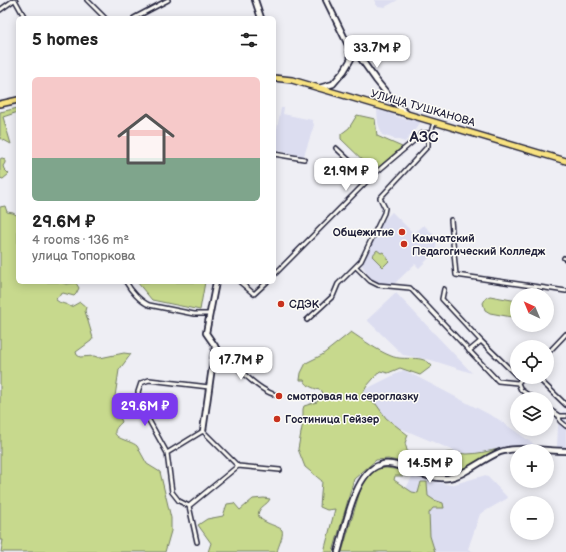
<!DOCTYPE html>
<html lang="en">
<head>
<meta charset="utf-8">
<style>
  :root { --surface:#fff; --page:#f2f2f2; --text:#222; --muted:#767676; --accent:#7c3aed }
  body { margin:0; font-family:"Balsamiq Sans",sans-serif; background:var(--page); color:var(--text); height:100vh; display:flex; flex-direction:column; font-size:15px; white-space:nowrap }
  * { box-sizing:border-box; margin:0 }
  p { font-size:13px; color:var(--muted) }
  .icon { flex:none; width:22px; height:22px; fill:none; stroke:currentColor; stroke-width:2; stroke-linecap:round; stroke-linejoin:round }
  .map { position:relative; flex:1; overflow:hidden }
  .details { position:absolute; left:16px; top:16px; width:260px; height:268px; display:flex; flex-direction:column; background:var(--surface); border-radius:6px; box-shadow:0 2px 10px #0003 }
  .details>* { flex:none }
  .needle { width:26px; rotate:316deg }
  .fabs { position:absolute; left:510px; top:288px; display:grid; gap:8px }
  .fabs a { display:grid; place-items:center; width:44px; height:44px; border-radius:50%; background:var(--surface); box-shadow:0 2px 10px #0003; font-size:20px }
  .price { position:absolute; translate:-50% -34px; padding:0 9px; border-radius:8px; background:#fff; color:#222; font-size:13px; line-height:26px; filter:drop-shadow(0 1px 2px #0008) }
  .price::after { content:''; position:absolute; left:50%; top:24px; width:12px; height:9px; margin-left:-6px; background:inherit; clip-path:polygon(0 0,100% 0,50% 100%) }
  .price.current { background:var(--accent); color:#fff }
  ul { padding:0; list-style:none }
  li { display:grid; align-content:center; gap:8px; height:212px; padding:0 16px }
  li span { display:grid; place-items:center; height:124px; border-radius:6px; color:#555 }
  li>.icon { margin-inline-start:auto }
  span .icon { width:72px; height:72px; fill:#fffc; stroke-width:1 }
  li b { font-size:17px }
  h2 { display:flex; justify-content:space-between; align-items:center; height:48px; padding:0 16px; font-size:17px }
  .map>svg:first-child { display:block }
</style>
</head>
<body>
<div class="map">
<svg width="566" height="552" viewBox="0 0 566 552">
  <rect width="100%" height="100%" fill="#eeeef4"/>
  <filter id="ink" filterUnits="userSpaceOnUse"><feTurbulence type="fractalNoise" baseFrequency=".025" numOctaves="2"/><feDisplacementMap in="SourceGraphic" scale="8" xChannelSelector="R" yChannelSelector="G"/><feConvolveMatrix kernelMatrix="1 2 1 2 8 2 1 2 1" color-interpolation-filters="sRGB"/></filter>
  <g filter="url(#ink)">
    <path fill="#dcddf0" d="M374 0H398L385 7 377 6Z
      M281 108H284L283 114 312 120 314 125 304 156 274 150V144Z
      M377 110 394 114V116L408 120 409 118 421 122 405 142 382 135 378 123Z
      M392 212 414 234 424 225 436 237V251L419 268 415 264 393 285 381 284 371 279 362 265 383 221Z
      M396 293 472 373 431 360 403 355 367 320Z
      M404 370 498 419 538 447H503L469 457 388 423 358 399 362 391Z
      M563 411 566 412V448L557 447 558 426Z
      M486 475 508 498 480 514 468 549 473 552H412L402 496 412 477 451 485Z"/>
    <path fill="#c7d98d" stroke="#747e64" d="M18 108V112L3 117 11 144 0 138V112Z
      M357 115 375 119 377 136 402 147 374 171 341 139V134L349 128Z
      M2 158 5 159V163L3 166 4 169 9 174 3 179 0 178V159Z
      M5 206 7 212 13 213 18 216V282H60L66 284 76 283 79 288 76 294 74 296 63 293 57 297 56 300C60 304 66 303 71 307L80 302 86 307 85 311 93 338 91 341 76 352 77 355 80 357 94 356 100 358 124 353 131 354 119 370 114 403 122 422C102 439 130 439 137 446L147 464 160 472 171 518V531L165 552H1L3 540H0V207Z
      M377 250 381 253 383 252 387 257V259L389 261 383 267 372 256Z
      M137 282H205L200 310 152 300Z
      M490 296 517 301V318L490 313 485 310 483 303 486 298Z
      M351 332C363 340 378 351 391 356 405 362 422 353 432 366L420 375 400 368 388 373 380 371 367 386 361 396 376 404 386 418 408 435 405 443 408 454 434 464C447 448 449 453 467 454 477 454 489 451 499 449L464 468 450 473 440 474 408 463 388 459 376 460 354 479 333 552H324L335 509 327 510 320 507 322 481 305 467 298 449 303 422V409L304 406 317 402 323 394 322 391C315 388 308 388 304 380H300L301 373 306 363 322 355Z
      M386 468 401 470 410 474 408 476H395L394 480 412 492 418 493 421 482H427L428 496 434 500 443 503 444 508H433L429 513 430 536 435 552H342L363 481 375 469Z
      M264 498 270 499C268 504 261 506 259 511 254 522 278 525 282 530 284 536 278 546 277 552H208L211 543 198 525 207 519 223 516 227 504 234 503 240 510 253 499Z"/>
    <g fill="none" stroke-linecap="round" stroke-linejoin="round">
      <g stroke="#22223b" stroke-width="6">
        <path id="street" d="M15 0 25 18
          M87 0 105 18
          M0 10 14 0
          M134 18 168 0
          M336 148 369 179
          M274 154 304 159
          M451 220 456 275 566 291
          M564 258 566 259
          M356 267 370 281 378 285 410 288 498 381 518 383 523 377
          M274 275 372 176 423 133H431L434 122
          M126 282C131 291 140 301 149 305L194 314H210
          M240 282 254 294 267 282
          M444 289 442 299 481 341 469 351
          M307 320 333 296 338 284 361 261 384 213 385 208 380 198 428 146V139L431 133
          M481 341 517 376
          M215 346C229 359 260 394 278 395
          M547 354 566 334
          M537 377 566 405
          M518 383 521 390 534 399
          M547 408 559 416H566
          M559 416 560 421 566 426
          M167 453 203 431 238 466
          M189 506 238 466 280 470
          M197 542 189 506 179 501 172 492 167 453 141 406 138 392 141 383 149 380 209 387"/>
      </g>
      <g stroke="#22223b" stroke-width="8">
        <path id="secondary" d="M255 0 261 18
          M349 42 376 80 393 101 407 114
          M319 88 333 84 344 71 351 59 348 45 326 0
          M203 431 215 346 206 333 216 282
          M338 552C345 529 354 472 380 465 388 462 396 465 404 468 417 472 434 480 448 478 466 475 482 459 500 452 517 446 547 451 566 451"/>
      </g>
      <g stroke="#22223b" stroke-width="8">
        <path id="primary" d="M274 78 292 80 566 161
          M0 104 18 100"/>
      </g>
      <use href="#street" stroke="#fdfcf7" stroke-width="3"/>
      <use href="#secondary" stroke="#fdfcf7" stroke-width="4.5"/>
      <use href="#primary" stroke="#f8e281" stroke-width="5"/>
    </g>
  </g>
  <g fill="#c8321e" stroke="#fdfcf7" stroke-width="1.5">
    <circle cx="402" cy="232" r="4"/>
    <circle cx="404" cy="244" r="4"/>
    <circle cx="281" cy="304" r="4"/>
    <circle cx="279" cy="396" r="4"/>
    <circle cx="277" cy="419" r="4"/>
  </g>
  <g text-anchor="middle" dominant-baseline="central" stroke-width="3" stroke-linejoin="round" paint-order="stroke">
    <g font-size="11" fill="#22223b" stroke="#fdfcf7">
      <text transform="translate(423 108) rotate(16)">УЛИЦА ТУШКАНОВА</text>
    </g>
    <g font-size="11" font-weight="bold" fill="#22223b" stroke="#fdfcf7" text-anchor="start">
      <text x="394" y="232" text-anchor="end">Общежитие</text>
      <text x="412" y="238">Камчатский<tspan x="412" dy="13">Педагогический Колледж</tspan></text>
      <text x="289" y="304">СДЭК</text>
      <text x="287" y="396">смотровая на сероглазку</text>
      <text x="285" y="419">Гостиница Гейзер</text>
    </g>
    <g font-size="15" font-weight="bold" fill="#22223b" stroke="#fdfcf7">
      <text x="424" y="137">АЗС</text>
    </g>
  </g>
</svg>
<div class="fabs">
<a><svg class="needle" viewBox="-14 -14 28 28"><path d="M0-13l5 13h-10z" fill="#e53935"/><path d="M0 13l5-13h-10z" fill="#767676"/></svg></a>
<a><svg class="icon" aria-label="locate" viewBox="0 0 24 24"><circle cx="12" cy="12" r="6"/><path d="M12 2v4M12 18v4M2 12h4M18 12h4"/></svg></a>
<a><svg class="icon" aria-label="layers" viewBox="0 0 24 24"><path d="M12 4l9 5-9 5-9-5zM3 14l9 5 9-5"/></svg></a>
<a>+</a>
<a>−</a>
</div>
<b class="price" style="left:377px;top:69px">33.7M ₽</b>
<b class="price" style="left:346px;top:192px">21.9M ₽</b>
<b class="price" style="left:241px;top:381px">17.7M ₽</b>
<b class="price current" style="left:145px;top:427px">29.6M ₽</b>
<b class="price" style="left:430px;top:484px">14.5M ₽</b>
<section class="details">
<h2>5 homes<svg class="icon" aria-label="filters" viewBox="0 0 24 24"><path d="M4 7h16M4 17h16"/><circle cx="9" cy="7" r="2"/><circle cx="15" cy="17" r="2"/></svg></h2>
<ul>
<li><span style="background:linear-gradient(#f6c9c9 65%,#7fa58c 0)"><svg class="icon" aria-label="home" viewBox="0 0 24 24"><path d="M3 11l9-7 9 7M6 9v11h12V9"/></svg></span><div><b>29.6M ₽</b><p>4 rooms · 136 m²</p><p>улица Топоркова</p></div></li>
</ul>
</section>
</div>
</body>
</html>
